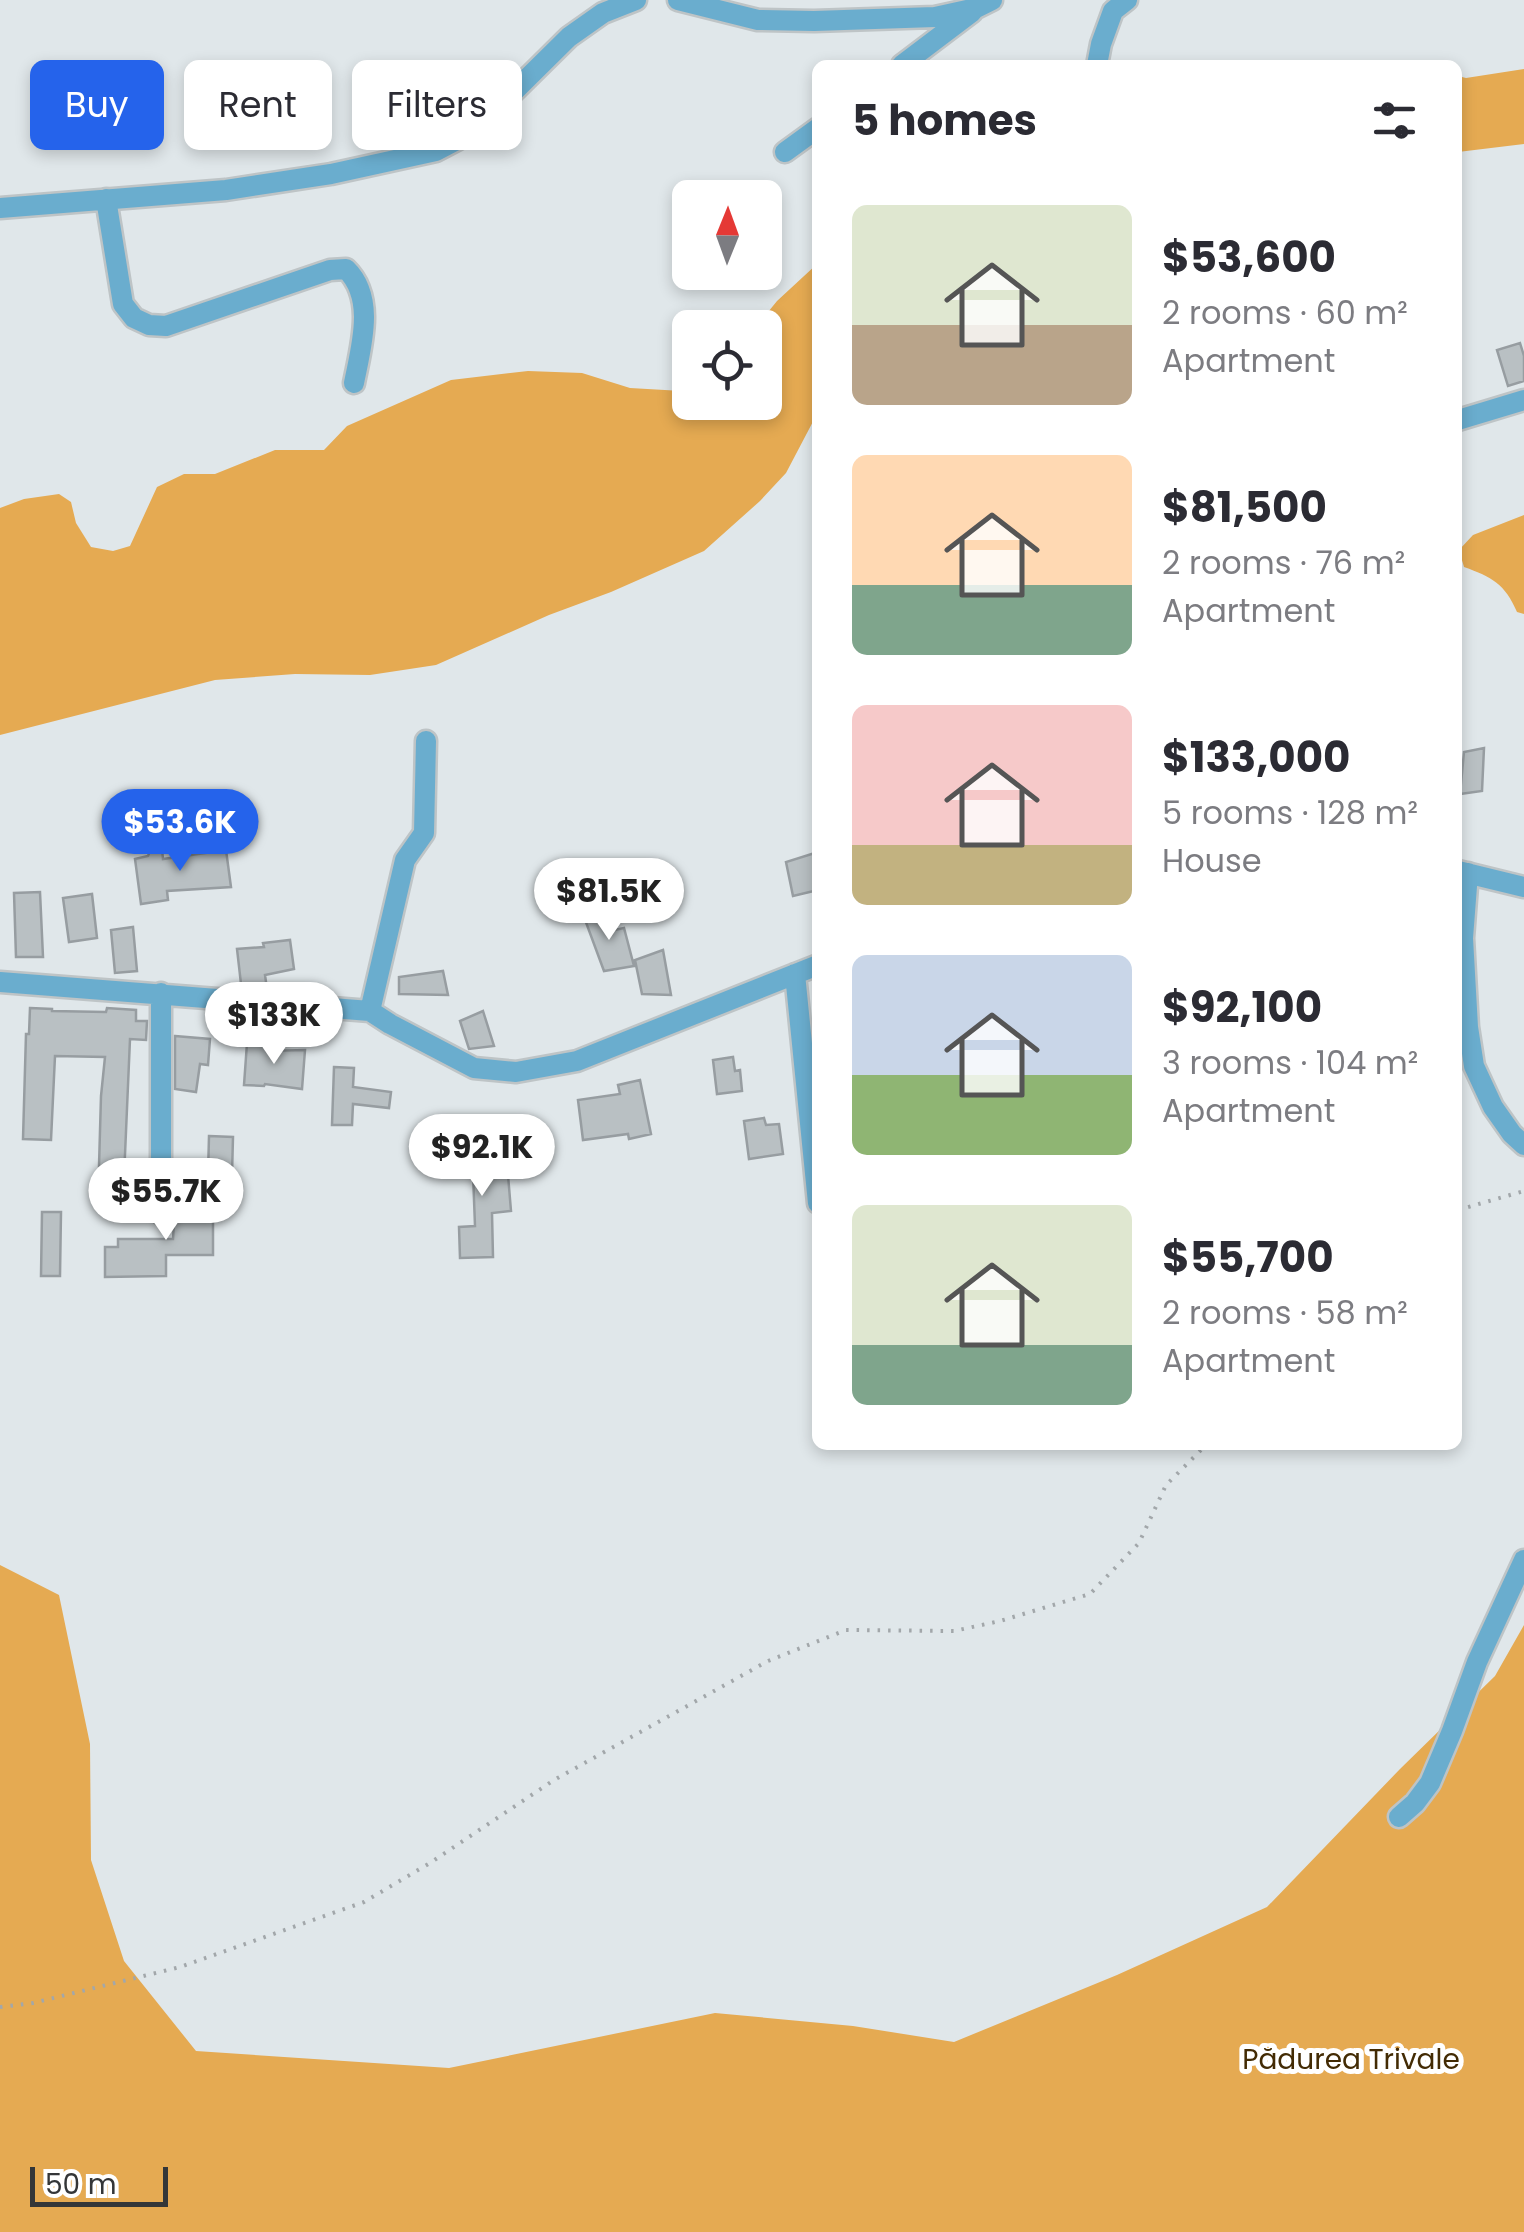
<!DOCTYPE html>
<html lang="en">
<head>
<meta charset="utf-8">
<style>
  :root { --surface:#fff; --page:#f7f7f7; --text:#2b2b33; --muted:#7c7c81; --accent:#2563eb }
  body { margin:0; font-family:Poppins,sans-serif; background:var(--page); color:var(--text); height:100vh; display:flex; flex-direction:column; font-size:38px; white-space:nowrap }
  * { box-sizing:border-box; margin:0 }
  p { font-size:32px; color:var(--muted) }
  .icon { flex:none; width:55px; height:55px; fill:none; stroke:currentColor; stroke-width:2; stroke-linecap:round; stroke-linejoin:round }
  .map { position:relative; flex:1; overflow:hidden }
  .panel { position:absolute; left:812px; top:60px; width:650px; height:1390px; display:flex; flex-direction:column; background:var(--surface); border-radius:15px; box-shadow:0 5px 15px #0003 }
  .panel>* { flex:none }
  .banner { position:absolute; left:30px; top:60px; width:632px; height:90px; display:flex; gap:20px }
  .needle { width:65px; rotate:1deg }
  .fabs { position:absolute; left:672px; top:180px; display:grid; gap:20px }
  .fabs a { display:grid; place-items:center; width:110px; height:110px; border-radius:15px; background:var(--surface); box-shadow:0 5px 15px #0003; font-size:50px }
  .scale { position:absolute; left:30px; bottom:25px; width:138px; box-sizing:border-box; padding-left:10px; border:5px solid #343638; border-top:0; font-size:28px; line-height:35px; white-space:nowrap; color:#343638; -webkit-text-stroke:8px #fff; paint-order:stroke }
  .price { position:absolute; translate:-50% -85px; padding:0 22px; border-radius:35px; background:#fff; color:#222; font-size:32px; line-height:65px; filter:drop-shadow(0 2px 5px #0008) }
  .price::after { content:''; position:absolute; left:50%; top:60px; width:30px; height:22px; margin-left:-15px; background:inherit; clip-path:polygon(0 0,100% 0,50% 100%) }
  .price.current { background:var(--accent); color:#fff }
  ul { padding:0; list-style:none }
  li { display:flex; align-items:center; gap:30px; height:250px; padding:0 40px }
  li span { display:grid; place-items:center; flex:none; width:280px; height:200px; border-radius:15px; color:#555 }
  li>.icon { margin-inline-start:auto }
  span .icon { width:120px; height:120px; fill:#fffc; stroke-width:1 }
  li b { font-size:42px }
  h2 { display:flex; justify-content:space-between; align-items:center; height:120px; padding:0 40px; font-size:42px }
  .chip { padding:0 35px; border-radius:15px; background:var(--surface); box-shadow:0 5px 15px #0003; font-size:35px; line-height:90px }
  .chip.current { background:var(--accent); color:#fff }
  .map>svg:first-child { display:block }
</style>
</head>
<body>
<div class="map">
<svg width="1524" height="2232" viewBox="0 0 1524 2232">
  <rect width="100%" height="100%" fill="#e0e7ea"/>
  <path fill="#e5aa52" d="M1524 69V144L1458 152V76L1466 78Z
    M817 264V414L786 473 760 501 704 551 611 592 549 615 436 665 370 675 295 674 215 680 0 735V508L24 499 59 494 71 502 76 523 91 547 113 551 130 546 157 487 184 474H215L275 450H324L347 426 451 380 528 371 582 373 630 388 682 391 690 387V402H765V328L756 327 777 301Z
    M1524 515V614L1517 612C1505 584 1492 577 1464 567L1459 550 1473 535Z
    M0 1565 59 1595 90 1744 91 1860 124 1961 196 2051 449 2068 715 2013 853 2026 954 2042 1117 1975 1267 1907 1400 1769 1495 1676 1524 1625V2232H0Z"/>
  <path fill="#b9c0c3" stroke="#979da1" stroke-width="2.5" d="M1520 343 1524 356V381L1508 386 1497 350Z
    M1484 748 1482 791 1460 794 1464 752Z
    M162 849 163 859 226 850 231 887 167 891 168 900 141 904 135 859 148 856 150 851Z
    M818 852V890L793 896 786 862Z
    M40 892 43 957H16L14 893Z
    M92 894 97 938 69 942 63 898Z
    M602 910 610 931 624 928 634 966 604 971 584 917Z
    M133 927 137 971 115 973 111 930Z
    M290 940 294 969 265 975 267 989 241 984 237 949 264 947 263 943Z
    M663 950 671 995 642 994 635 960Z
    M443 971 448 995 399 994V977Z
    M30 1008 52 1009V1011L106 1012 107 1008 136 1010V1021H147L146 1040 130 1039 123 1201H98L101 1096 105 1057 55 1056 51 1140 23 1139 26 1034H29Z
    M483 1011 494 1046 469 1049 460 1021Z
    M175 1036 210 1039 208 1065 200 1064 196 1092 175 1089Z
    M247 1043 268 1045 267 1051 305 1050 302 1089 265 1084 264 1086 244 1085Z
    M733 1057 735 1071 740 1070 742 1091 717 1094 713 1060Z
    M334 1067 354 1068 353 1087 391 1092 389 1108 353 1104 352 1125H332Z
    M640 1080 651 1134 629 1139 628 1134 583 1140 578 1100 620 1094 618 1085Z
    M764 1118 766 1125 779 1124 783 1154 749 1159 744 1121Z
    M477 1131V1145L487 1144 488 1176 508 1175 511 1211 492 1213 493 1257 460 1258 459 1227 475 1226 473 1173 463 1174 461 1132Z
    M209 1136 233 1137 232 1175H208Z
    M192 1191H213V1255H166V1276L105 1277V1247H118V1239H173L175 1208H192Z
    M42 1212H61L60 1276H41Z"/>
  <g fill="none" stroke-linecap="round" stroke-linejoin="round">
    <g stroke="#bec4c6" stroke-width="25">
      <path id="street" d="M678 0 758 20 814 21 935 17 976 8 992 0
        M902 65 972 12
        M1097 65 1101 44 1113 11 1127 0
        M785 152 818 128
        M106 199 123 304 134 318 149 325 166 326 330 270 346 269C376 298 361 347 354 383
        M0 208 226 190 331 174 436 151 457 140 489 116 569 37 603 13 636 0
        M1458 420 1524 400
        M1458 871 1524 887
        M1468 873 1463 938 1468 1027 1474 1066 1493 1107 1512 1134 1524 1145
        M795 974 818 1203
        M0 982 370 1011 390 1024 474 1068 516 1072 577 1061 818 965
        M370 1011 405 860 424 833 426 741
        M161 1214V993
        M1399 1817 1415 1803 1430 1783 1452 1731 1477 1662 1524 1560"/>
    </g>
    <path stroke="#a2a7aa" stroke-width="4" stroke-dasharray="2.5 8" stroke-linecap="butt" d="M1458 1210 1524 1191
      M0 2007 33 2003 180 1967 364 1902 430 1863 554 1780 768 1661 846 1630 954 1631 1000 1621 1090 1594 1139 1543 1166 1485 1206 1445"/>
    <use href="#street" stroke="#6aadce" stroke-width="20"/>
  </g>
  <g text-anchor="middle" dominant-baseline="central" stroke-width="10" stroke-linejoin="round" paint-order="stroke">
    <g font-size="28" fill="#432b04" stroke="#fff">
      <text x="1351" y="2059">Pădurea Trivale</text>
    </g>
  </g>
</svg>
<div class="fabs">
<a><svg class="needle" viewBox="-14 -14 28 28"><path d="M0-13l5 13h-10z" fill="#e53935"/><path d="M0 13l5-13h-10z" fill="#7c7c81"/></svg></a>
<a><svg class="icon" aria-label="locate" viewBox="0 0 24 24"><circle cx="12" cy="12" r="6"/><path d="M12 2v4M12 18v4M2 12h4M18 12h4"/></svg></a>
</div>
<div class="scale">50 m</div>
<b class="price current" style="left:180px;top:874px">$53.6K</b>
<b class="price" style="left:609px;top:943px">$81.5K</b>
<b class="price" style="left:274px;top:1067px">$133K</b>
<b class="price" style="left:482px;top:1199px">$92.1K</b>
<b class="price" style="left:166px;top:1243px">$55.7K</b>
<div class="banner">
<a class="chip current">Buy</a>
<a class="chip">Rent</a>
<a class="chip">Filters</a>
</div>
<section class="panel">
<h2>5 homes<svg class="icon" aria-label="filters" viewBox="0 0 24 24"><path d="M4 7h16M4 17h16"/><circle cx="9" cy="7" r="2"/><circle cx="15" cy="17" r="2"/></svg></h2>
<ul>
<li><span style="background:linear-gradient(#dfe7d0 60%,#b9a48a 0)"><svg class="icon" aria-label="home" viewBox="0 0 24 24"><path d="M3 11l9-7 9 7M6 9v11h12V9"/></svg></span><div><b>$53,600</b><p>2 rooms · 60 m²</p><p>Apartment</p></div></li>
<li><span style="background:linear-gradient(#ffd9b3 65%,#7fa58c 0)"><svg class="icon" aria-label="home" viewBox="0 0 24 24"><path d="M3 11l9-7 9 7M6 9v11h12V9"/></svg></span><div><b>$81,500</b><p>2 rooms · 76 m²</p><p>Apartment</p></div></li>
<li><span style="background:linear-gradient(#f6c9c9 70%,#c2b280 0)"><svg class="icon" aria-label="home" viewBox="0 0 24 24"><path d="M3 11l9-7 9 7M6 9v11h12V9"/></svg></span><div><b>$133,000</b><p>5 rooms · 128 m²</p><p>House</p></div></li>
<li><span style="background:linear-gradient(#c9d6e8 60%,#8fb573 0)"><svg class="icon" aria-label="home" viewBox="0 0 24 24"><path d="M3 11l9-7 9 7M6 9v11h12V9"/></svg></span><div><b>$92,100</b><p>3 rooms · 104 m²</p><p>Apartment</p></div></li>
<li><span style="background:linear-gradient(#dfe7d0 70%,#7fa58c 0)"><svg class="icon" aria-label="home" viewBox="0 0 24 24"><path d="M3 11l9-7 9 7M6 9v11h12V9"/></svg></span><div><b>$55,700</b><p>2 rooms · 58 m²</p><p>Apartment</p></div></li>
</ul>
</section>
</div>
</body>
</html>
